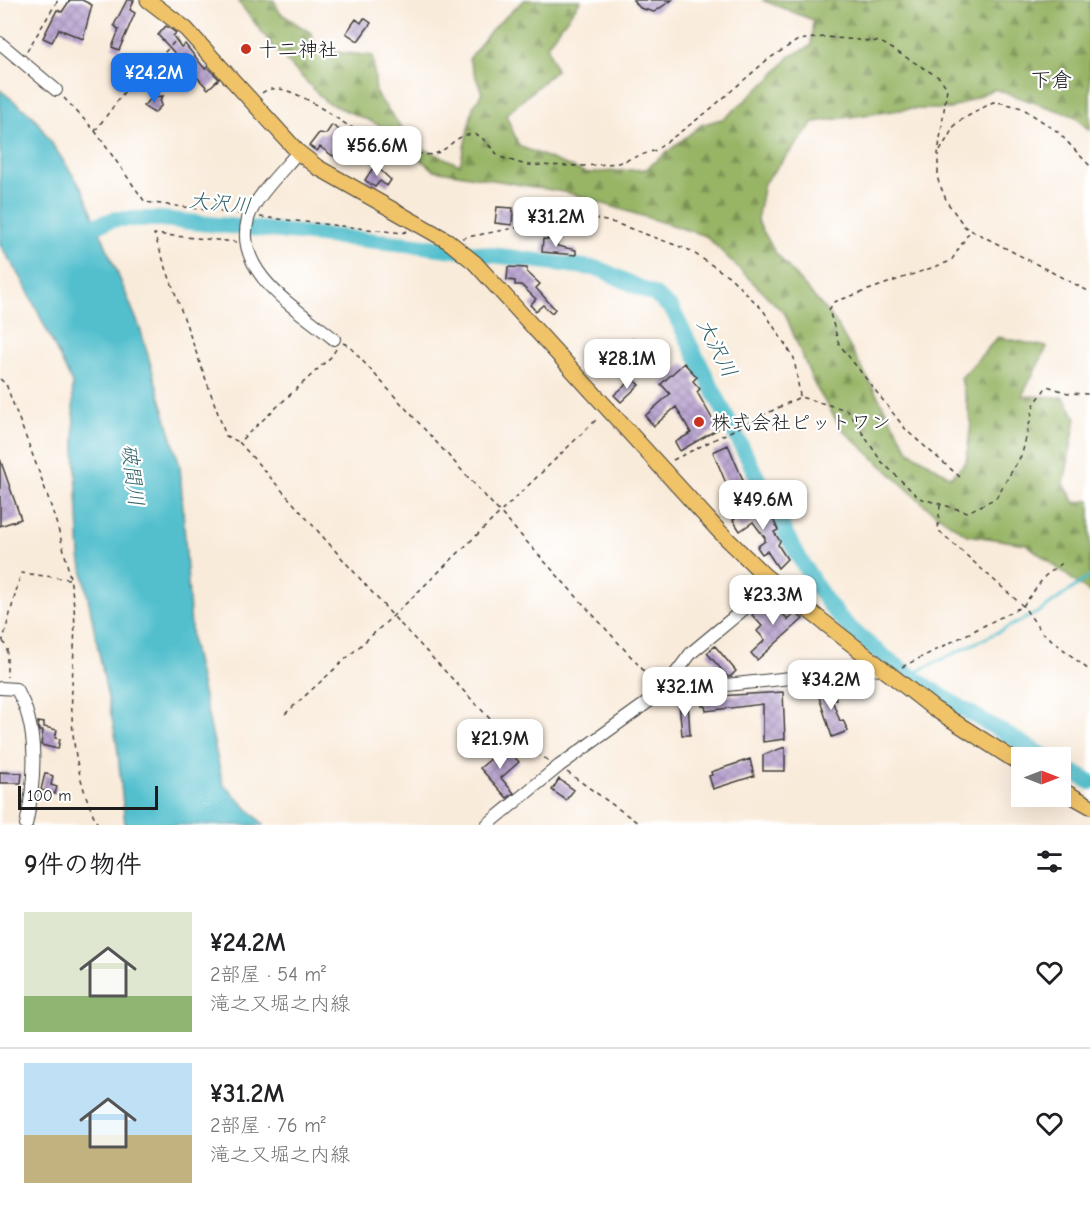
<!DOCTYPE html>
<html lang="ja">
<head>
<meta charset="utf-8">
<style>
  :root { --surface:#fff; --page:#f6f6f6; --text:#202124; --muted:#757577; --line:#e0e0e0; --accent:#1a73e8 }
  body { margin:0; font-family:"Comic Neue","Klee One",sans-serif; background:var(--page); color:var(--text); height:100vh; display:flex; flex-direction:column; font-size:22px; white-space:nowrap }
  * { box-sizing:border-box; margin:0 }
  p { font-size:20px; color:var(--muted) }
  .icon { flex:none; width:33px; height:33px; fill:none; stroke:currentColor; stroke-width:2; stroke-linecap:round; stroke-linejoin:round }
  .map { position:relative; height:825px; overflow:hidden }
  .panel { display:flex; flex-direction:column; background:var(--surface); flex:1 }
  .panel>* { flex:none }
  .needle { width:39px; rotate:90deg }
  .fabs { position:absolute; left:1011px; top:747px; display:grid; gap:12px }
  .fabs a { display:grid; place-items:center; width:60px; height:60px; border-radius:0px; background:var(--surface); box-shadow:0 6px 24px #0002; font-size:30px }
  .scale { position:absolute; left:18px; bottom:15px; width:140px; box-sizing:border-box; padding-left:6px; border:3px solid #1c1c1c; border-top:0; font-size:16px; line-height:21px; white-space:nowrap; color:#1c1c1c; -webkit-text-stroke:4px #fff; paint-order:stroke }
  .price { position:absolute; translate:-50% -51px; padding:0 14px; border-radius:12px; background:#fff; color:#222; font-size:20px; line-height:39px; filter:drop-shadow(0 2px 3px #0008) }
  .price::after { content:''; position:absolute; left:50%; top:36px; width:18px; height:14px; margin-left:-9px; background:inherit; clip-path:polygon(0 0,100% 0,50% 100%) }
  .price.current { background:var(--accent); color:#fff }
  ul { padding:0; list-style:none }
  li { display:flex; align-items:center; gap:18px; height:150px; padding:0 24px }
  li+li { border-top:2px solid var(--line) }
  li span { display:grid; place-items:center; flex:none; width:168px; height:120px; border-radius:0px; color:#555 }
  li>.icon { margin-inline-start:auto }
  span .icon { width:72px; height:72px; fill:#fffc; stroke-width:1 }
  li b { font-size:26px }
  h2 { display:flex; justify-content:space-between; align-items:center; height:72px; padding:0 24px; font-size:26px }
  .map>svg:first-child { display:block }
</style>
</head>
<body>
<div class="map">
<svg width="1090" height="825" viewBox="0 0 1090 825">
  <defs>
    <pattern id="forest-firs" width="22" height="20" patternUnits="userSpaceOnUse" patternTransform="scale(1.5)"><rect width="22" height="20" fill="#98b566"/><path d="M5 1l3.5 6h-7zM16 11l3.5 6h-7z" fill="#7b9253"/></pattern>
    <pattern id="building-cross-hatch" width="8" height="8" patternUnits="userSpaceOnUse" patternTransform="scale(1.5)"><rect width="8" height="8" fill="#b59ecd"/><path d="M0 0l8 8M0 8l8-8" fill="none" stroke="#9280a6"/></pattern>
  </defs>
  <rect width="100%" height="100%" fill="#fff"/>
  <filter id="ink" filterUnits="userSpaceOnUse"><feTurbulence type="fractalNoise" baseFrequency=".0167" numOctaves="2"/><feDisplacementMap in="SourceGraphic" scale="12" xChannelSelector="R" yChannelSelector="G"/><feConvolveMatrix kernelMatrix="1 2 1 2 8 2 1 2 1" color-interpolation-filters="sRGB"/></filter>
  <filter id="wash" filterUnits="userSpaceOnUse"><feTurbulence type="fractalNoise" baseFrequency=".008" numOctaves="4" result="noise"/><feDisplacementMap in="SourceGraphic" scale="24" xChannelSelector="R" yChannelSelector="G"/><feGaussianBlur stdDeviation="1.35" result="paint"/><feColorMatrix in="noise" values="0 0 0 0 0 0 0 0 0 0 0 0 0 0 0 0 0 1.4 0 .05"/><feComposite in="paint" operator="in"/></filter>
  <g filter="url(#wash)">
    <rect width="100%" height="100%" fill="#f9ebda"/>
    <path fill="url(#forest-firs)" stroke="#5a6841" stroke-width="1.5" d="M237 0H274L280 13 311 33 317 50 373 56 376 94 415 145 460 165 473 107 482 93 469 59 492 29 524 0H581L547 45 556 70 506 115 519 146 586 173 646 169 701 125 725 118 772 77 790 56 811 46 813 20 762 0H1090V131L1074 116 994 89 950 109H907L815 122 764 183 757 220 775 252 835 321 909 451 951 477 966 462 971 423 961 378 998 337 1047 347 1022 396 1063 397 1076 418 1064 484 1075 503 1090 500V593L1026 544 967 535 929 509 841 428 814 384 785 314 706 236 569 193 434 170 377 124 326 102 275 49Z"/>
    <path fill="#53bfcd" stroke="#386e74" stroke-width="1.5" d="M0 90 34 117 83 190 140 328 180 466 192 642 223 784 264 825H125L117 744 80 557 72 383 22 279 0 245Z"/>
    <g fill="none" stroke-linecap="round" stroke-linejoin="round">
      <path stroke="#53bfcd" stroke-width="3" d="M910 675 1041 611 1090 576"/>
      <path stroke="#53bfcd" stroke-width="16" d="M75 231 116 219H161L416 245 600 269 655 295 672 309 787 536C803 564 823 602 846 624 904 679 979 718 1048 758
        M1060 765 1090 782"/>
    </g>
    <g id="blocks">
      <path fill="url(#building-cross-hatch)" d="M70 0H82L92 5 83 39 59 29 52 42 43 38 57 10 62 12Z
        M127 0H134L130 10 135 13 119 50 112 47 119 30 114 25Z
        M633 0H672L654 12 640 8Z
        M364 18 371 23 358 41 346 33 356 19 361 23Z
        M166 26 176 33 173 36 181 47 185 44 205 69 207 67 219 79 208 89 158 35Z
        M163 96 160 100 162 105 154 113 143 106 153 97Z
        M332 125 348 136 333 156 320 147 317 151 309 146 319 133 326 134Z
        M360 139 374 145 372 149 378 152 374 160 354 151Z
        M375 165 391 180 387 186 380 181 375 187 365 180Z
        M497 207 513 208 512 225 495 223Z
        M543 239 558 240 557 246 576 250V255L542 252Z
        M508 267 527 268V272L540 284 536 288 555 309 552 313 543 305 536 311 530 305 536 299 521 285H515V281L507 280Z
        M633 339 647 354 635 366 620 351Z
        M684 363 697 377 693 381 700 389 697 392 718 429 680 451 675 442 691 433 676 407 654 426 645 416 670 394 661 384Z
        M633 379 639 385 621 402 614 395Z
        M728 445 743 480 728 488 713 452Z
        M0 459 21 519 0 526Z
        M761 501 774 521 778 530 774 532 780 541 778 545 787 559 778 568 767 551 762 554 757 547 765 541V538L753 522 740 531 733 520 743 510 745 513Z
        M773 597 782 607 779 609 788 620 796 613 803 619 757 660 751 653 765 640 757 631 762 626 752 615Z
        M715 646 736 671 731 676 728 677 707 653Z
        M832 685 836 699 832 700 840 721 843 720 848 731 832 737 817 691Z
        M783 692 785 739 763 742V704L706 711 705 706H702V697Z
        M688 701 690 735H682L679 702Z
        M38 722 44 723V727L57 730 55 738 60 739 58 749 41 745 43 731H39Z
        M505 747 519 762 501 778 514 793 507 798 480 768Z
        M785 747V771H763V755Z
        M750 759 754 776 713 789 709 776 712 775 711 772Z
        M0 772 22 773 21 783H0Z
        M45 773 53 776 51 785 57 787 55 794 41 790Z
        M559 779 574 790 566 800 552 790Z"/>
    </g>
  </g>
  <g filter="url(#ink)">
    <use href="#blocks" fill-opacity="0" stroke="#3d3b38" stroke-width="1.5"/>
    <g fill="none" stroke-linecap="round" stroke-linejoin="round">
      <g stroke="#3d3b38" stroke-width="14">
        <path id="minor" d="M0 43 56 90
          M298 152C284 169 254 198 248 219 233 273 299 310 334 339
          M0 688 16 689C40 726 35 783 26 825
          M662 692 882 668
          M487 825 559 766 662 692 691 653 774 584"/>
      </g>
      <g stroke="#3d3b38" stroke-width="17">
        <path id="major" d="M148 0 186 29 298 152 317 167 448 241 475 263 719 531 765 576 933 708 1022 765
          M1060 789 1090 806"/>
      </g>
      <path stroke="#3d3b38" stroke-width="1.5" stroke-dasharray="4.5 4.5" stroke-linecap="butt" d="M27 51 58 0
        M262 93C284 76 330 116 351 127 368 135 417 159 434 154 450 150 453 135 474 134L481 137 500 157 526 165 583 166 618 163 656 150 707 112 767 60 798 40 825 37 881 42 940 78 947 88 938 154V180L947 202 965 227 1090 292
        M64 98 95 131 145 202 238 214
        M95 131 151 56 164 53 178 38
        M940 151 956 123 993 102 1003 103 1022 108 1058 132 1090 166
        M260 217 403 233 407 231
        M462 238 520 227 569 213 615 223 689 250 730 277 763 310 794 358 800 396
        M237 242 154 234 226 436 239 442
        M343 343 349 346 654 682
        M336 349 332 356 239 442 393 616 508 738 548 760
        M0 379 6 384C31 454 63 523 73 597 78 636 70 675 72 715 73 753 81 790 98 825
        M673 460 800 397 847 410 881 461 919 498 968 512 996 498 1022 454 1034 405 1047 386 1068 393 1090 394
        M960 477 907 431 839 344 829 310 834 302 951 261 970 231
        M940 505 938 530 1023 606 1042 632 1090 671
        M0 639 3 640 21 573 69 579
        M3 641 7 649V677
        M902 667 1023 606 1045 576 1065 561
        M285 714 393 616 598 418
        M567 772 641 825"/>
      <use href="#minor" stroke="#fff" stroke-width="12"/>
      <use href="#major" stroke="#f0c369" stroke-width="15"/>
    </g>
  </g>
  <g fill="#c8321e" stroke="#fff" stroke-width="2">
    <circle cx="246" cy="49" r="6"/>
    <circle cx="699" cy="422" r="6"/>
  </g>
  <g text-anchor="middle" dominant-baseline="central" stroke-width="4.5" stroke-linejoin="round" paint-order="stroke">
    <g font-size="20" fill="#1c1c1c" stroke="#fff" text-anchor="start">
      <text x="258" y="49">十二神社</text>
      <text x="711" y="422">株式会社ピットワン</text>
    </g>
    <g font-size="21" fill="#1c1c1c" stroke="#fff">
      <text x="1051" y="80">下倉</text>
    </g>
    <g font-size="21" font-style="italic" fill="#35656c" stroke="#fff">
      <text transform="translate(220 203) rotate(6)">大沢川</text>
      <text transform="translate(717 348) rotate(63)">大沢川</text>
      <text transform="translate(133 475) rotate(83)">破間川</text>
    </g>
  </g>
</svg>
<div class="fabs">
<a><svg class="needle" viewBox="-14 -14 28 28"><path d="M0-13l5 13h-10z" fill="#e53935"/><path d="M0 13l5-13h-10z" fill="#757577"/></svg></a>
</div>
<div class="scale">100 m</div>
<b class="price current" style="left:154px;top:104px">¥24.2M</b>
<b class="price" style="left:377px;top:177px">¥56.6M</b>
<b class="price" style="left:556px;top:248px">¥31.2M</b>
<b class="price" style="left:627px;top:390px">¥28.1M</b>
<b class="price" style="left:763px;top:531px">¥49.6M</b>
<b class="price" style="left:773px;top:626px">¥23.3M</b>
<b class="price" style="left:831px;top:711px">¥34.2M</b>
<b class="price" style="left:685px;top:718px">¥32.1M</b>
<b class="price" style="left:500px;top:770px">¥21.9M</b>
</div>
<section class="panel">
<h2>9件の物件<svg class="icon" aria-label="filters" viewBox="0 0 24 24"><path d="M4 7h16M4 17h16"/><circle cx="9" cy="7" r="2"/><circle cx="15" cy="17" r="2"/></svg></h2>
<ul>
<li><span style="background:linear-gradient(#dfe7d0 70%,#8fb573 0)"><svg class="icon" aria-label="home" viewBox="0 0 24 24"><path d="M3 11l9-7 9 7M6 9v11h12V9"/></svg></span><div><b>¥24.2M</b><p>2部屋 · 54 m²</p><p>滝之又堀之内線</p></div><svg class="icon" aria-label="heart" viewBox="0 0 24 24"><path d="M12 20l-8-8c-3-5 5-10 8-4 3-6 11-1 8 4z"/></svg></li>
<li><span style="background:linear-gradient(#bfe0f5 60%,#c2b280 0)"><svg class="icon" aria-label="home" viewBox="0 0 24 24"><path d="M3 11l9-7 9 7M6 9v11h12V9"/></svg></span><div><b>¥31.2M</b><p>2部屋 · 76 m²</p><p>滝之又堀之内線</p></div><svg class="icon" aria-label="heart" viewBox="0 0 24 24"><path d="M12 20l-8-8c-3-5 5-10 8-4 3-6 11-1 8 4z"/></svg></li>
</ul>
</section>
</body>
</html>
